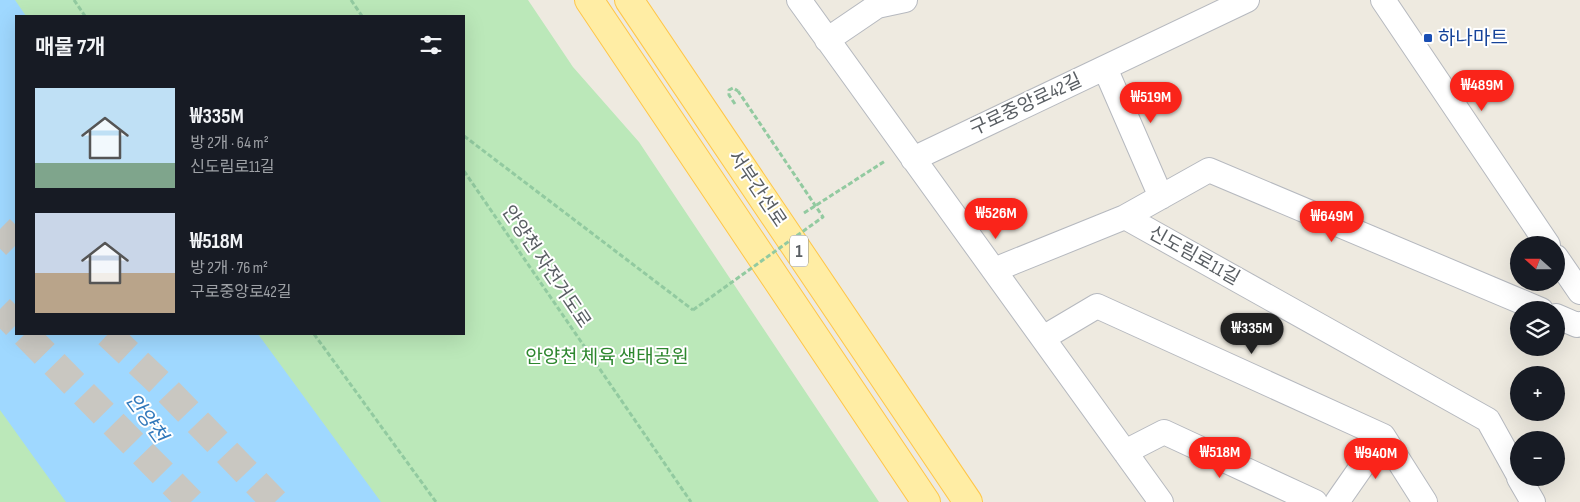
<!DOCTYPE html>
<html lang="ko">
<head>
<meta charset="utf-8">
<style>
  :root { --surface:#171b24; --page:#20242c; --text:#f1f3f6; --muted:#9ea1a6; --accent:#fa241a }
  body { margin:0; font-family:"Sofia Sans Condensed","Noto Sans KR",sans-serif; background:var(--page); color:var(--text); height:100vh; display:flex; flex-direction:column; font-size:19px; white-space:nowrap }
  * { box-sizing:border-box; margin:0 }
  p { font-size:16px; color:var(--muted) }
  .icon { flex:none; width:28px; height:28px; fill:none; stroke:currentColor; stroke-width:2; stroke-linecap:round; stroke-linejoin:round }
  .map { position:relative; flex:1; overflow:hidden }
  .drawer { position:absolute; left:15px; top:15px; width:450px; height:320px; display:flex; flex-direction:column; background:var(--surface); border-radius:0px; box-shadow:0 5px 20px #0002 }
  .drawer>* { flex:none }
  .needle { width:32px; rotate:291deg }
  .tools { position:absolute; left:1510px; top:236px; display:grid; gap:10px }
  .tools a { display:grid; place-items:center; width:55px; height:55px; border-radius:50%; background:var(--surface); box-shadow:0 5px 20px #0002; font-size:25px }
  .price { position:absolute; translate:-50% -42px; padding:0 11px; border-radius:18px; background:var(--accent); color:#fff; font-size:16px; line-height:32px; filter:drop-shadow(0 1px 2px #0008) }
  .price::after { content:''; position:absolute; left:50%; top:30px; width:15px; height:11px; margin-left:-8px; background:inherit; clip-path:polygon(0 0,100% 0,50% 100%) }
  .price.active { background:#222; color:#fff }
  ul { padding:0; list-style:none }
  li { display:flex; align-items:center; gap:15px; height:125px; padding:0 20px }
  li span { display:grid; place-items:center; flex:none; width:140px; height:100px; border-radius:0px; color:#555 }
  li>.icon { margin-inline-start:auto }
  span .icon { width:60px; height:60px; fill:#fffc; stroke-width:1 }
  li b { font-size:21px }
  h2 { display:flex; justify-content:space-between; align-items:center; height:60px; padding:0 20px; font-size:21px }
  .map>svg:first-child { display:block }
</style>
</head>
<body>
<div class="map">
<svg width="1580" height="502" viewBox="0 0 1580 502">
  <rect width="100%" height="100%" fill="#eeeae0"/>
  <path fill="#bbe8b9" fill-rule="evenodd" d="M0 0H528L573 67 639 142 879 502H0ZM16 16H464V334H16Z"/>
  <path fill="#9fd8ff" d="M0 0H15L26 16H16V334H258L381 502H66L0 410Z"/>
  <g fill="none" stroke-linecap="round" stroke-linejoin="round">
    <path stroke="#c9c7c1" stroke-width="28" stroke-dasharray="28 14" stroke-linecap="butt" d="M0 229 16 245
      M0 309 16 325
      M25 334 191 502
      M108 334 165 388 275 502"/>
    <g stroke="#b6b9bf" stroke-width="26">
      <path id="minor" d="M799 0 1161 502
        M1383 0 1548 245
        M827 40 877 6 905 0
        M1105 68 1161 197
        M913 159 1247 0
        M1125 217 1209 170 1541 310
        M1556 257 1580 292
        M994 270 1125 217 1488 420 1519 476
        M1556 316 1577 325 1580 324
        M1043 338 1097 306 1383 436 1425 502
        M1125 452 1164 432 1315 502
        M1519 478 1533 502
        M1337 502 1383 436"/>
    </g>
    <g stroke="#ffc648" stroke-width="30">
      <path id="primary" d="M589 0 926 502
        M629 0 968 502"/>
    </g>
    <path stroke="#92caa0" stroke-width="3" stroke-dasharray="5 2.5" stroke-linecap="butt" d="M74 0 85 16
      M351 0 362 16
      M735 104 729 95V90L733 88 738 91
      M464 136 693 310
      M464 171 691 502
      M804 213 885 161
      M314 334 436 502"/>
    <use href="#minor" stroke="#fff" stroke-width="24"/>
    <use href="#primary" stroke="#ffeda4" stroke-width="28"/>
    <path stroke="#92caa0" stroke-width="3" stroke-dasharray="5 2.5" stroke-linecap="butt" d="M693 310 823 217 738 91"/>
  </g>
  <rect fill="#1a4fb4" stroke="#fff" stroke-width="2" x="1423" y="33" width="10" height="10" rx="2.5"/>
  <g text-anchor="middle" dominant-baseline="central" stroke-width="4" stroke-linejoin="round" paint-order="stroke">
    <rect fill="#fff" stroke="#8b8e92" stroke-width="1" x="790" y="235.5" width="18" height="31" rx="4"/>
    <g font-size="18" font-weight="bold" fill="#595e63">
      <text x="799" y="251">1</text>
    </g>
    <g font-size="19" fill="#164399" stroke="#fff" text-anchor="start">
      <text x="1438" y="38">하나마트</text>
    </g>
    <g font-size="19" fill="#595e63" stroke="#fff">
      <text transform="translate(1026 105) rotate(-25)">구로중앙로42길</text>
      <text transform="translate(757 189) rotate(56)">서부간선로</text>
      <text transform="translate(1194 256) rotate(29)">신도림로11길</text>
      <text transform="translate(546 267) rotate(56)">안양천 자전거도로</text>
    </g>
    <g font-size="19" fill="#2d872e" stroke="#fff">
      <text x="607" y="357">안양천 체육 생태공원</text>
    </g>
    <g font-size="20" font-style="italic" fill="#3279bb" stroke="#fff">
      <text transform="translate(146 418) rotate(54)">안양천</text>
    </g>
  </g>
</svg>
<div class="tools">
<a><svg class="needle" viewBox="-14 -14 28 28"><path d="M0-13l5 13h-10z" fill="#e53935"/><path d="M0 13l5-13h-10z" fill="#9ea1a6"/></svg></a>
<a><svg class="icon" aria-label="layers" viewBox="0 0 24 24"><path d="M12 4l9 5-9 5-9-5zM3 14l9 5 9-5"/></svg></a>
<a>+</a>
<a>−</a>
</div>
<b class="price" style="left:1482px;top:112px">₩489M</b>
<b class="price" style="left:1151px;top:124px">₩519M</b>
<b class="price" style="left:996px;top:240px">₩526M</b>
<b class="price" style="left:1332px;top:243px">₩649M</b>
<b class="price active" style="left:1252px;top:355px">₩335M</b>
<b class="price" style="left:1220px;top:479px">₩518M</b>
<b class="price" style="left:1376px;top:480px">₩940M</b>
<section class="drawer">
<h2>매물 7개<svg class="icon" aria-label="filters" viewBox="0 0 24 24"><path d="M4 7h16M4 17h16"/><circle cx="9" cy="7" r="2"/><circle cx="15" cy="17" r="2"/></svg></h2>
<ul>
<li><span style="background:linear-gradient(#bfe0f5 75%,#7fa58c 0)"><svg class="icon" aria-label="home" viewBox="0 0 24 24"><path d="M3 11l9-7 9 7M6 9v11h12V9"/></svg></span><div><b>₩335M</b><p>방 2개 · 64 m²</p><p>신도림로11길</p></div></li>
<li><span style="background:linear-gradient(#c9d6e8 60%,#b9a48a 0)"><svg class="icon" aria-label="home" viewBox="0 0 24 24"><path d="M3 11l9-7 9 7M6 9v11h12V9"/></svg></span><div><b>₩518M</b><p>방 2개 · 76 m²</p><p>구로중앙로42길</p></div></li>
</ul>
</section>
</div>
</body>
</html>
